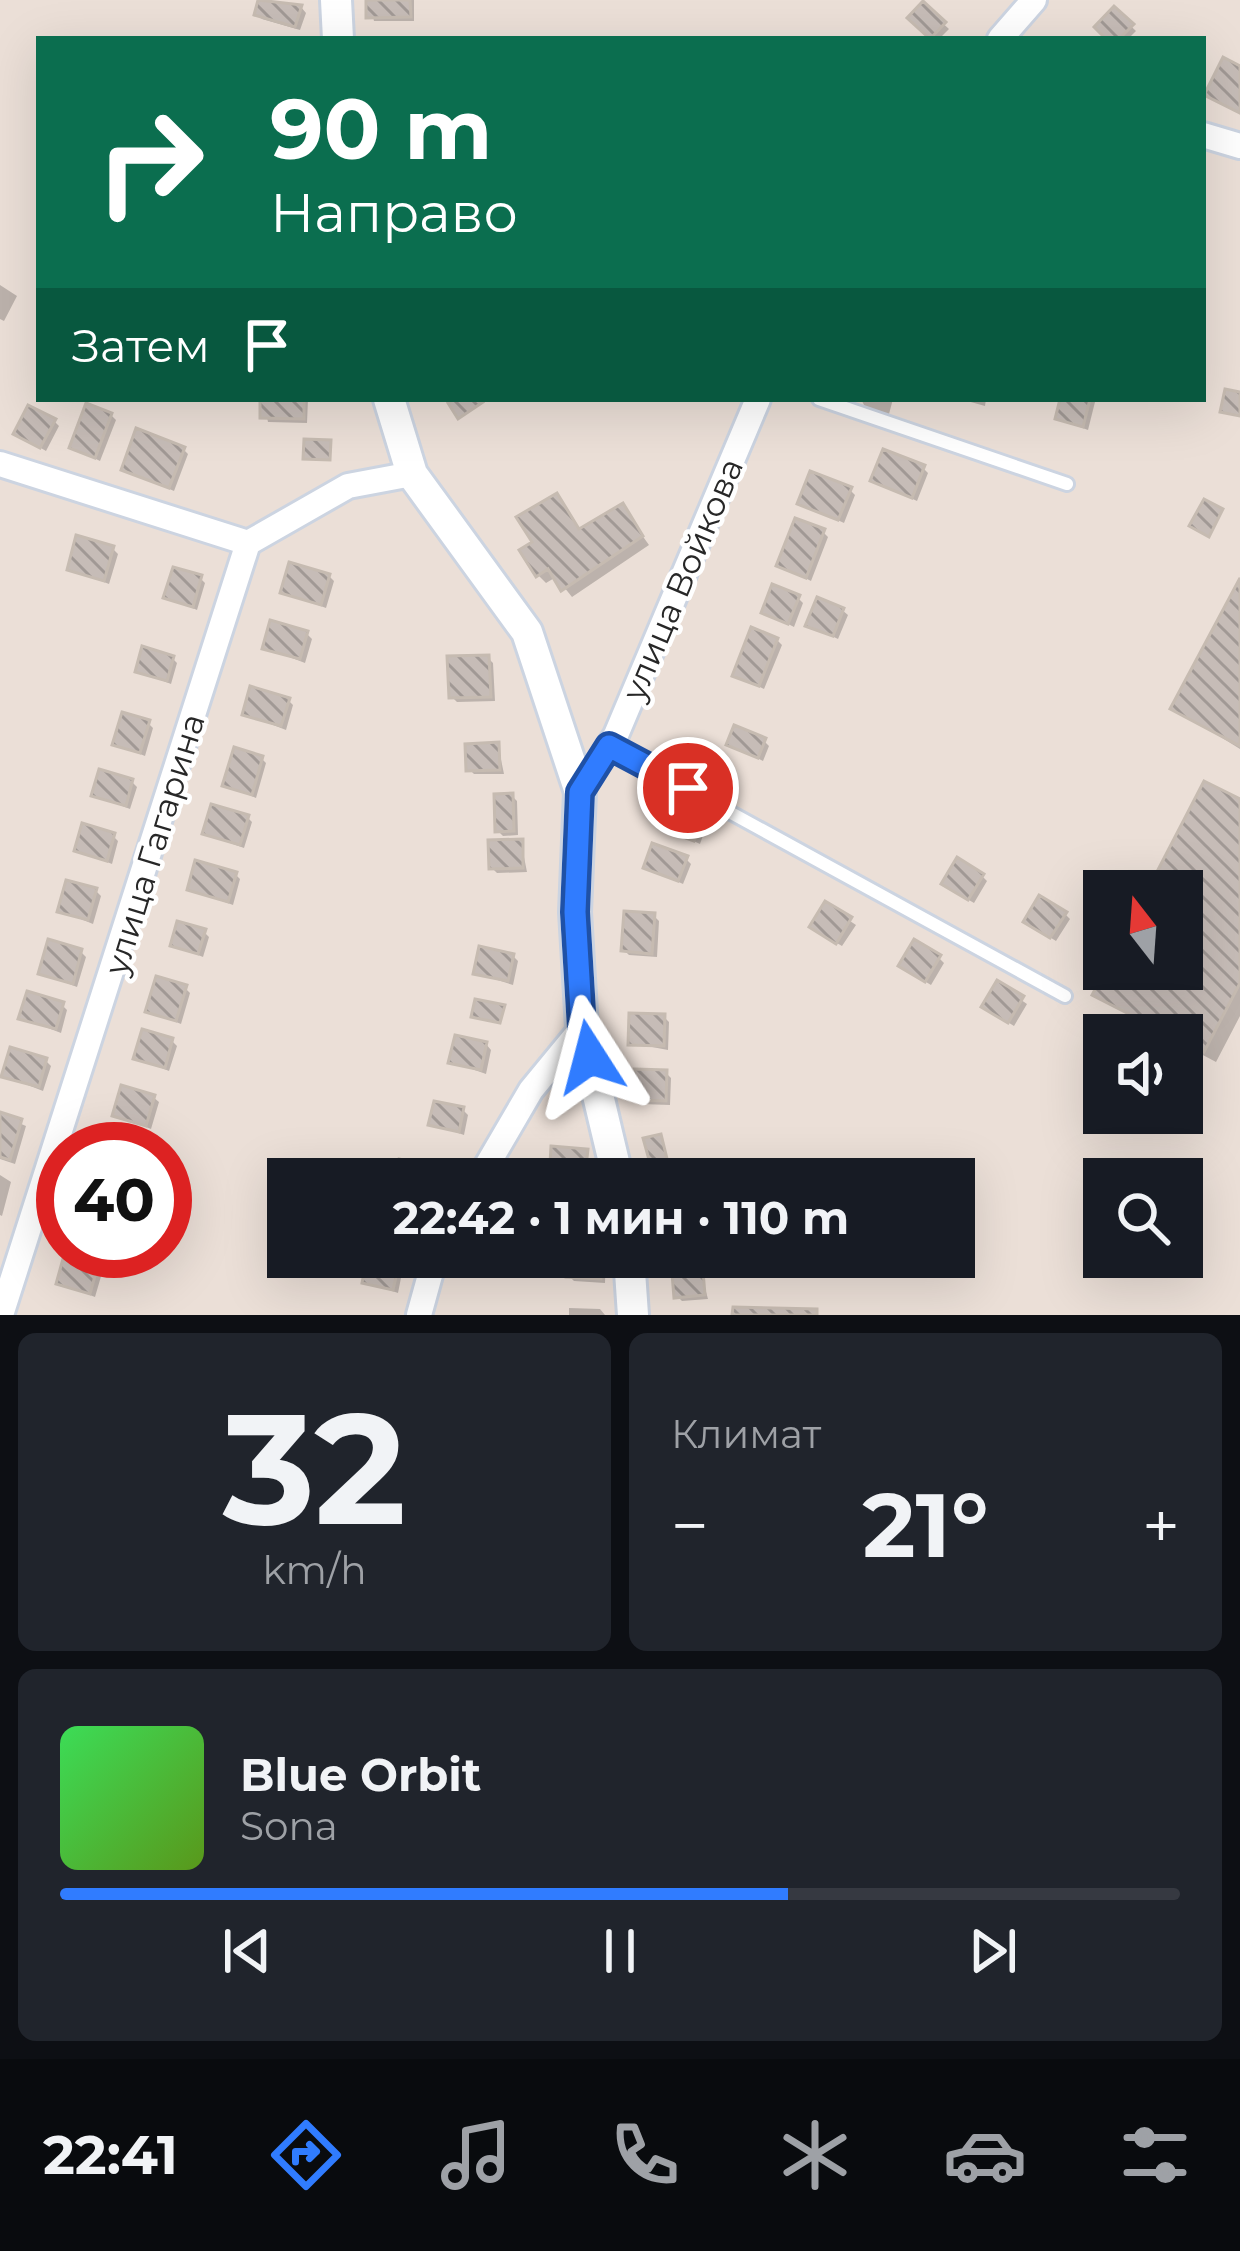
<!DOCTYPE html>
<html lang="ru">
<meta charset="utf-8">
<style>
body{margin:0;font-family:Montserrat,sans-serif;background:#20242c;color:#f1f3f6;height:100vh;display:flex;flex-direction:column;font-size:45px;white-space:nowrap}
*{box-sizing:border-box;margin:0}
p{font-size:39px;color:#9ea1a6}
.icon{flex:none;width:66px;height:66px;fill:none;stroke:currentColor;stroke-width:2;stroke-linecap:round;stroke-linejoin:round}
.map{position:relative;height:1315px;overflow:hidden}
.panel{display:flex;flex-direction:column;gap:18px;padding:18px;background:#0d0f14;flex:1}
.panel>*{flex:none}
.guide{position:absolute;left:36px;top:36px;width:1170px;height:366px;border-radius:0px;box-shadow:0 12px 48px #0002;background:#0b6e4f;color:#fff;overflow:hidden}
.needle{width:78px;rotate:343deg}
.buttons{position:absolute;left:1083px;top:870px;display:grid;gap:24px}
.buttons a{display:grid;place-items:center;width:120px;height:120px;border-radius:0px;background:#171b24;box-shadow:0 12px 48px #0002;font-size:60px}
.speed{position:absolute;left:36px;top:1122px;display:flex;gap:24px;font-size:60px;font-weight:700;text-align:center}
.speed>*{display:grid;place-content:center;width:156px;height:156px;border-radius:50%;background:#171b24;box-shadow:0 12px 48px #0002;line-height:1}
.speed .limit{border:18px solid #d22;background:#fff;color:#111}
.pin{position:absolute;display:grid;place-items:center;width:102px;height:102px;color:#fff;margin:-51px;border:6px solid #fff;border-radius:50%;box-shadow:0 3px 12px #0007}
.me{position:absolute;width:132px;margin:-66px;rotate:351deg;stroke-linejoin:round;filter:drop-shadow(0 0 9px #0008)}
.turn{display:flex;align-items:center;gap:42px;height:252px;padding:0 36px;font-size:54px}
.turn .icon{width:156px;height:156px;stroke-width:2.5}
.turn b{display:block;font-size:84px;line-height:102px}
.then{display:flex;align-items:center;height:114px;padding:0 36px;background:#0003;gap:24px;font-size:45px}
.big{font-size:90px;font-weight:700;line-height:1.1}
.panel .widget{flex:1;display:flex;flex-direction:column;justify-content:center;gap:18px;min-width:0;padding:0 42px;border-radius:18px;background:#20242c}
.panel .dial{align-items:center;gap:0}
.dial b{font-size:156px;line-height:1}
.song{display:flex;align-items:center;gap:36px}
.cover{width:144px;height:144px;border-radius:18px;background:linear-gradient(135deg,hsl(130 70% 55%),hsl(90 70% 35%))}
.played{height:12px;border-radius:6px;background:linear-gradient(90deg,#307cff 65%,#363941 65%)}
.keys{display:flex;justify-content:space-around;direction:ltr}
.heat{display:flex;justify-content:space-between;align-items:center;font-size:66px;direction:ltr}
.panel .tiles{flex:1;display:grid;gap:18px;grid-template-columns:1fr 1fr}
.widget:last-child{grid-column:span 2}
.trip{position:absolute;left:267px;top:1158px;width:708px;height:120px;border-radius:0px;background:#171b24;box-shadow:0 12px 48px #0002;font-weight:700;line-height:120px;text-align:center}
.tab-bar{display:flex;height:192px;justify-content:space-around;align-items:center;background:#090b0e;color:#9ea1a6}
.tab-bar .icon{width:84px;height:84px}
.tab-bar .selected{color:#307cff}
.tab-bar b{font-size:54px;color:#f1f3f6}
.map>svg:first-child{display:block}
.shadow{fill:#0003}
.building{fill:url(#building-back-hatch);stroke:#c6bbb1;stroke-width:3}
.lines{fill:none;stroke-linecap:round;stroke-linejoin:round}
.service-casing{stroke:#ccd4e1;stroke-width:18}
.minor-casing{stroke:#ccd4e1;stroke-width:30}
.tertiary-casing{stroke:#ccd4e1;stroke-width:36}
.service{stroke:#fff;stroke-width:12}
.minor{stroke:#fff;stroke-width:24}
.tertiary{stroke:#fff;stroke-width:30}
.route-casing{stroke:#1f51a6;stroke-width:30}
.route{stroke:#307cff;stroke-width:21}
.labels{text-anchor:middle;stroke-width:9;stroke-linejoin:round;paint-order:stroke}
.street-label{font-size:33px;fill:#272727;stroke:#fff}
</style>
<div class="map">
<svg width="1240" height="1315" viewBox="0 0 1240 1315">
<defs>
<pattern id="building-back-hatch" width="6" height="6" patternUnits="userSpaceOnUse" patternTransform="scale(3)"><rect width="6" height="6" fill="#c6bcb7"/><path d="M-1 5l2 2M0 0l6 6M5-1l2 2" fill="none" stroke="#a19995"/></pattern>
</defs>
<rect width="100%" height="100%" fill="#ebdfd7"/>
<path class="shadow" d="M261 0 301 7 306 13 300 30 262 19 257 14Z
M369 0H414V21H374Z
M923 5 949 29 939 39 911 18Z
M1114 10 1136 31 1128 39H1110Z
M0 285 17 296 4 321 0 319Z
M263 399H308L307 423 268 422Z
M861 399H893L889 414 865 407Z
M960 399H986L985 406Z
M1064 399 1095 402 1088 430 1058 419Z
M111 415 116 420 100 461 72 447Z
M54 421 59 426 46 451 17 434Z
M183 449 188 454 174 491 124 469Z
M923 468 928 473 917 501 873 480Z
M850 490 855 495 844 523 801 503Z
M557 496 581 531 622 507 649 545 572 597 556 577 546 583 538 575 536 543Z
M823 532 828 537 811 581 780 565Z
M113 549 118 554 109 584 70 569Z
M329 576 334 581 326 608 283 592Z
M200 578 205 583 197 610 167 597Z
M1240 585V749L1174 708Z
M798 598 803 603 794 627 765 612Z
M842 610 848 615 838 639 809 625Z
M307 634 312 639 305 663 266 648Z
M777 640 782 645 764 689 735 675Z
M172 658 177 663 171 684 138 671Z
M488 658 493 663 495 701 457 702 452 697Z
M288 700 293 705 286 730 245 714Z
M148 723 153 728 145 756 115 744Z
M764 741 769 746 763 761 730 744Z
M498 745 504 774H474L469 769Z
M261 758 266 763 256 798 226 785Z
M726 774 731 779 720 798 692 781Z
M132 782 137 787 130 809 94 795Z
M512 796 517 801 518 835 503 836 498 831Z
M1240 803V1016L1216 1062 1182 1044V1035H1164L1096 994 1109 969H1182V891H1150Z
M247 817 252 822 244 848 205 834Z
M702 819 707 824 700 844 663 827Z
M113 836 118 841 112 864 77 850Z
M521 842 527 872 497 873 492 868Z
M686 859 691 864 683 884 646 867Z
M235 874 240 879 233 905 190 889Z
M982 876 987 881 974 903 950 889Z
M96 891 101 896 93 924 61 911Z
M826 905 856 925 842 946 818 932Z
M1065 914 1070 919 1056 941 1032 926Z
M654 916 659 921 657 957 629 955 624 950Z
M204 932 209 937 203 957 173 945Z
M81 952 86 957 77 987 41 973Z
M513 956 518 961 513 985 476 973Z
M939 958 944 963 931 985 906 970Z
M998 984 1027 1004 1014 1026 990 1011Z
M185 988 190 993 181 1024 149 1011Z
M62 1005 67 1010 61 1033 22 1018Z
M664 1017 669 1022 668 1050 631 1043Z
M172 1041 177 1046 169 1071 137 1058Z
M486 1044 491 1050 486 1074 452 1062Z
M46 1061 51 1066 43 1091 5 1076Z
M666 1073 671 1078 670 1105 641 1104 636 1099Z
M153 1097 159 1102 151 1129 115 1115Z
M463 1110 468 1115 464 1135 432 1124Z
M0 1115 26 1126 15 1164 0 1159Z
M109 1140 137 1148 138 1149H107Z
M0 1175 11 1182 2 1216 0 1215Z
M370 1257 403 1268 398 1293 365 1282Z
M570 1257H606L605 1283 574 1281 569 1276Z
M97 1268 102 1273 95 1297 59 1283Z
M701 1274 708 1299 682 1301 677 1296Z
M569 1308 600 1309 605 1315H569Z"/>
<path class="building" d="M258 0 302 5 295 27 254 15Z
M366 0H410L411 17 366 18Z
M923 1 946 22 930 39 907 18Z
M1114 6 1134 24 1119 39H1106L1094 27Z
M1223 57 1240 66V113L1204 95Z
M1225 389 1240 392V416L1220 412Z
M260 399H304V419L260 418Z
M455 399H481L483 402 458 419 448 403Z
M1060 399H1090L1083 427 1055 419Z
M86 403 112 413 95 458 69 448Z
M28 405 56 419 40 448 13 434Z
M136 428 185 447 169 488 121 470Z
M304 439 331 440 330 460 303 459Z
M883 449 925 465 912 498 870 481Z
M810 471 852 487 838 520 797 504Z
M557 493 579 529 623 503 643 536 561 591 548 569 536 577 519 550 532 542 516 517Z
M1204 499 1223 509 1209 537 1189 526Z
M795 518 825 529 806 578 776 566Z
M76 535 114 546 104 581 67 570Z
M289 562 330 574 321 605 280 593Z
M173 567 202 575 193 607 163 598Z
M1240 578V746L1170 709Z
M772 584 800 595 788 624 761 613Z
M817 597 844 608 833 636 805 626Z
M270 620 308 631 300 659 262 649Z
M751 627 778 638 759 686 732 676Z
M142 646 174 656 167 681 135 672Z
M489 655 491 697 449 698 447 656Z
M250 686 290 698 281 726 242 715Z
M122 712 150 720 140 753 112 745Z
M734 725 766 738 758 758 726 745Z
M499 742 500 770 466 771 465 744Z
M234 747 263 756 252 795 222 786Z
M698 753 728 772 714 795 684 776Z
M99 769 133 779 126 806 91 796Z
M1204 781 1240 799V983L1204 1052 1182 1041V1035H1170L1092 995 1106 969H1182V891H1147Z
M513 793 514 831 495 832 494 794Z
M669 803 704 817 694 841 659 828Z
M211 804 249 815 240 845 202 834Z
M82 823 115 833 107 861 74 851Z
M523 839V868L489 869 488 840Z
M652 843 688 856 678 881 643 868Z
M957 857 984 874 968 900 941 884Z
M195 860 237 872 228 902 187 890Z
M66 880 97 888 88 920 57 912Z
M1039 895 1067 912 1050 938 1023 922Z
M825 901 852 917 836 944 809 927Z
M624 911 655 913 652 954 621 951Z
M177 921 206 929 198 954 170 946Z
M48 939 82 949 73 984 38 974Z
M914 939 941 955 925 982 898 966Z
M479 946 514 954 508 981 473 974Z
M156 976 187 985 176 1021 145 1012Z
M997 980 1024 996 1008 1023 981 1007Z
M27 991 64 1002 56 1029 18 1019Z
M475 999 505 1005 500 1023 471 1017Z
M629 1013 665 1014 664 1046 628 1045Z
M142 1029 173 1038 165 1068 133 1059Z
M455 1035 487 1042 481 1070 448 1063Z
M10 1047 47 1058 39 1087 1 1077Z
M634 1069 667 1070 666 1101 633 1100Z
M121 1085 155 1095 146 1126 112 1116Z
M434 1101 464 1107 459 1132 428 1125Z
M0 1112 22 1119 10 1160 0 1157Z
M661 1134 668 1163 651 1167 643 1138Z
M551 1146 588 1149 586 1167 550 1164Z
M399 1159 430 1166 427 1179H395Z
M64 1255 98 1265 90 1294 56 1284Z
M367 1257 400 1260 393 1290 362 1283Z
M567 1257H602L601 1279 566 1277Z
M703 1271 705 1295 674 1298 672 1273Z
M733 1307 817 1309V1315H732Z"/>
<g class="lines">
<defs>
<path id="service" d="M819 399 1067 484
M609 746 1065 996"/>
<path id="minor" d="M1000 39 1034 0
M1203 135 1240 146
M0 464 248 543
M580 792 616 735 758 399
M479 1179 531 1090 582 1028
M1 1315 248 543 348 486 412 474
M419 1315 435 1257"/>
<path id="tertiary" d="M336 0 338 39
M389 399 412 474 527 632 580 792 575 912 582 1028 618 1179
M629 1257 633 1315"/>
</defs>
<use href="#service" class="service-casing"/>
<use href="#minor" class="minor-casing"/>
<use href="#tertiary" class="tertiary-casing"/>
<use href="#service" class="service"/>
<use href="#minor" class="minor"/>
<use href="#tertiary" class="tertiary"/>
</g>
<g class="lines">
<defs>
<path id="route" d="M590 1057 582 1028 575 912 580 792 609 746 688 788"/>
</defs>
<use href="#route" class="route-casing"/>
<use href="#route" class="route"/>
</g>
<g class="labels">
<g class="street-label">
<text transform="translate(682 579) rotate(-67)" y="12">улица Войкова</text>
<text transform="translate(154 844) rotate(-73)" y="12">улица Гагарина</text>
</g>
</g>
</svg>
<div class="buttons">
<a><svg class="needle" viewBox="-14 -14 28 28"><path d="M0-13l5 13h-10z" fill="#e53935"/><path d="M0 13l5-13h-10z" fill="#9ea1a6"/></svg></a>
<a><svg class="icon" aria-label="sound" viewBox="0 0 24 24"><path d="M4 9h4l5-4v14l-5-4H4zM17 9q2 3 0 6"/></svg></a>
<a><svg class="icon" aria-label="search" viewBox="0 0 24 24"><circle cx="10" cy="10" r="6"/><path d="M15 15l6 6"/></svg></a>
</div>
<div class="speed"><div class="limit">40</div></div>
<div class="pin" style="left:688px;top:788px;background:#d93025"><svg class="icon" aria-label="arrive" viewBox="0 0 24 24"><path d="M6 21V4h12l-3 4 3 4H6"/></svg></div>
<svg class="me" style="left:590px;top:1057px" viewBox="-20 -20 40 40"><path d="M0-17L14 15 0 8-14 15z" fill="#307cff" stroke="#fff" stroke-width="4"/></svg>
<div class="trip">22:42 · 1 мин · 110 m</div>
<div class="guide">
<div class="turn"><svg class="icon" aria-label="right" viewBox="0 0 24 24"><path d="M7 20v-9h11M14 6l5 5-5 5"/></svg><div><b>90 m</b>Направо</div></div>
<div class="then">Затем<svg class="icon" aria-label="arrive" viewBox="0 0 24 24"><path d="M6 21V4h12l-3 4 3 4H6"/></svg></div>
</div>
</div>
<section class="panel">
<div class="tiles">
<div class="widget dial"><b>32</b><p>km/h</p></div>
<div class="widget"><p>Климат</p>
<div class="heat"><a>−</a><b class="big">21°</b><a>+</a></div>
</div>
<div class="widget">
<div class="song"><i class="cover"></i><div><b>Blue Orbit</b><p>Sona</p></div></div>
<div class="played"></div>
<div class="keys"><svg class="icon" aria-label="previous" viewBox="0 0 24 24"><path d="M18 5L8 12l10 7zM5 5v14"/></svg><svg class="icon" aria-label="pause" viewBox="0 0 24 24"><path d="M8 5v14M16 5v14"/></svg><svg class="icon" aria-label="next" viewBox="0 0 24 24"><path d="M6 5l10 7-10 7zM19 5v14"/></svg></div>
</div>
</div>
</section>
<nav class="tab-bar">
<b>22:41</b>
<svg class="icon selected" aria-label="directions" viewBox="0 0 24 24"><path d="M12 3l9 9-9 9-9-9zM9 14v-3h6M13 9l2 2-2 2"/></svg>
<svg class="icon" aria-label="music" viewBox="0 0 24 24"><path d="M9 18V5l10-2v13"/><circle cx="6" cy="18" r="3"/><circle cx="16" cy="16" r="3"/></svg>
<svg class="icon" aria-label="phone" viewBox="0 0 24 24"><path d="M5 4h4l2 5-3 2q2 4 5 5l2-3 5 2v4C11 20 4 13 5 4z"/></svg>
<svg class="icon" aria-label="climate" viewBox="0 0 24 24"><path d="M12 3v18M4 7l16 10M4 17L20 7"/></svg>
<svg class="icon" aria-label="car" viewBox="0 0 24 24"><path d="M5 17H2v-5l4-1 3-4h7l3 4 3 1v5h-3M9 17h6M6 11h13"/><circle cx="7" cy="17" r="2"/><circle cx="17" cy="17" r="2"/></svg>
<svg class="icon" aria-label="filters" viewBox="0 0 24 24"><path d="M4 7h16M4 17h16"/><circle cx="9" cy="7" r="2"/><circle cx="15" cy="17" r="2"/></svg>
</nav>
